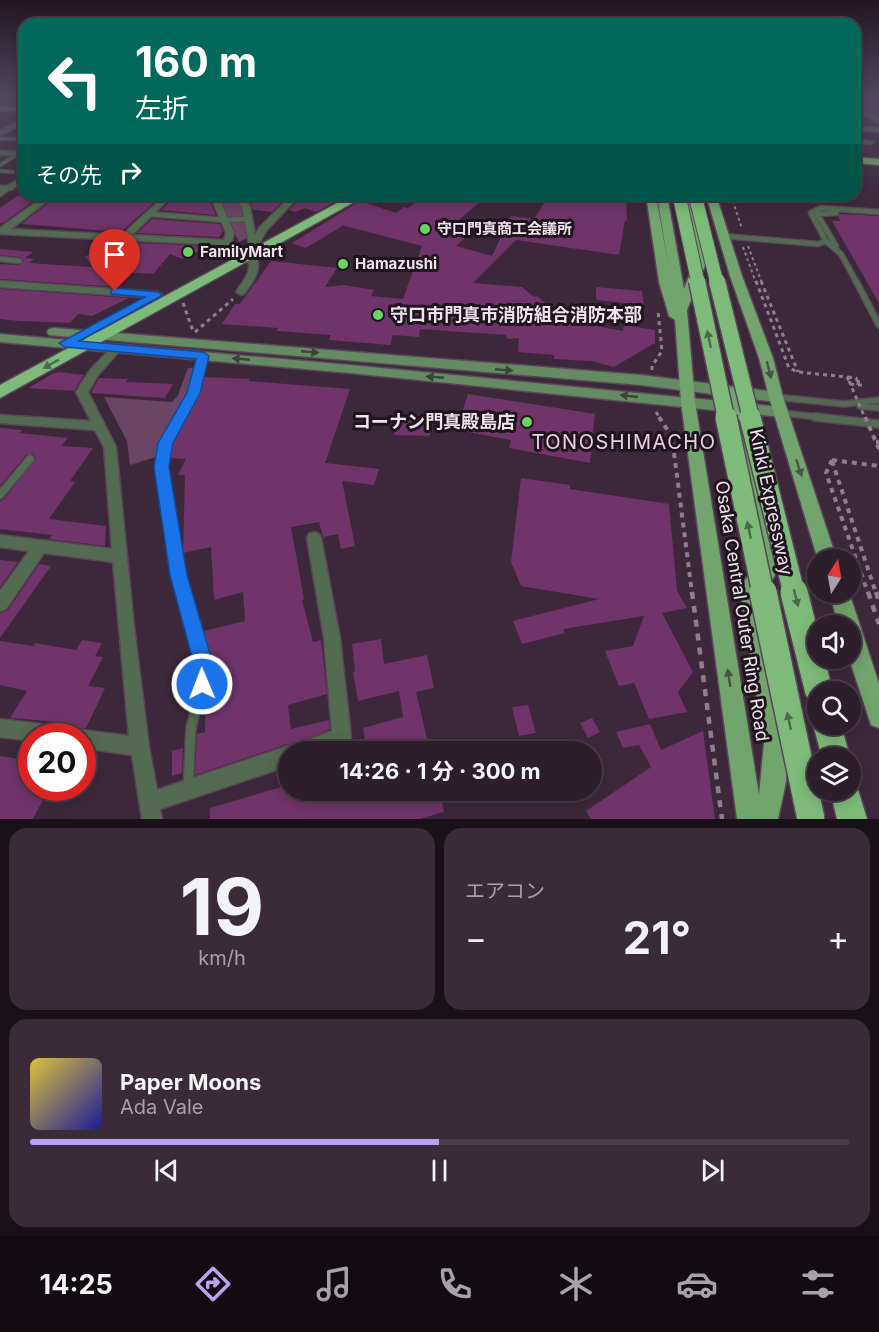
<!DOCTYPE html>
<html lang="ja">
<meta charset="utf-8">
<style>
body{margin:0;font-family:Inter,"Noto Sans JP",sans-serif;background:#392b38;color:#f1f3f6;height:100vh;display:flex;flex-direction:column;font-size:22px;white-space:nowrap}
*{box-sizing:border-box;margin:0}
p{font-size:20px;color:#a7a2a9}
.icon{flex:none;width:33px;height:33px;fill:none;stroke:currentColor;stroke-width:2;stroke-linecap:round;stroke-linejoin:round}
.map{position:relative;height:819px;overflow:hidden}
.drawer{display:flex;flex-direction:column;gap:9px;padding:9px;background:#191018;flex:1}
.drawer>*{flex:none}
.guide{position:absolute;left:18px;top:18px;width:843px;height:183px;border-radius:18px;box-shadow:0 3px 15px #0003,0 0 0 2px #483c48;background:#00695c;color:#fff;overflow:hidden}
.needle{width:39px;rotate:11deg}
.tools{position:absolute;left:807px;top:549px;display:grid;gap:12px}
.tools a{display:grid;place-items:center;width:54px;height:54px;border-radius:50%;background:#2d1e2c;box-shadow:0 3px 15px #0003,0 0 0 2px #483c48;font-size:30px}
.speed{position:absolute;left:18px;top:723px;display:flex;gap:12px;font-size:30px;font-weight:700;text-align:center}
.speed>*{display:grid;place-content:center;width:78px;height:78px;border-radius:50%;background:#2d1e2c;box-shadow:0 3px 15px #0003,0 0 0 2px #483c48;line-height:1}
.speed .limit{border:9px solid #d22;background:#fff;color:#111}
.pin{position:absolute;display:grid;place-items:center;width:51px;height:51px;color:#fff;margin:-62px -26px;border-radius:50% 50% 50% 0;rotate:-45deg;box-shadow:0 0 6px #0007}
.pin .icon{rotate:45deg}
.me{position:absolute;width:66px;margin:-33px;rotate:359deg;stroke-linejoin:round;filter:drop-shadow(0 0 4px #0008)}
.turn{display:flex;align-items:center;gap:21px;height:126px;padding:0 18px;font-size:27px}
.turn .icon{width:78px;height:78px;stroke-width:2.5}
.turn b{display:block;font-size:42px;line-height:51px}
.then{display:flex;align-items:center;height:57px;padding:0 18px;background:#0003;gap:12px;font-size:22px}
.big{font-size:45px;font-weight:700;line-height:1.1}
.drawer .card{flex:1;display:flex;flex-direction:column;justify-content:center;gap:9px;min-width:0;padding:0 21px;border-radius:18px;background:#392b38}
.drawer .dial{align-items:center;gap:0}
.dial b{font-size:78px;line-height:1}
.song{display:flex;align-items:center;gap:18px}
.cover{width:72px;height:72px;border-radius:9px;background:linear-gradient(135deg,hsl(50 70% 55%),hsl(240 70% 35%))}
.played{height:6px;border-radius:3px;background:linear-gradient(90deg,#bca0f2 50%,#483c48 50%)}
.keys{display:flex;justify-content:space-around;direction:ltr}
.heat{display:flex;justify-content:space-between;align-items:center;font-size:33px;direction:ltr}
.drawer .tiles{flex:1;display:grid;gap:9px;grid-template-columns:1fr 1fr}
.card:last-child{grid-column:span 2}
.trip{position:absolute;left:278px;top:741px;width:324px;height:60px;border-radius:30px;background:#2d1e2c;box-shadow:0 3px 15px #0003,0 0 0 2px #483c48;font-weight:700;line-height:60px;text-align:center}
.menu{display:flex;height:96px;justify-content:space-around;align-items:center;background:#120c12;color:#a7a2a9}
.menu .icon{width:42px;height:42px}
.menu .active{color:#bca0f2}
.menu b{font-size:27px;color:#f1f3f6}
.map>svg:first-child{display:block}
.green{fill:#6b4566}
.building{fill:#70346a}
.lines{fill:none;stroke-linecap:round;stroke-linejoin:round}
.lane-far4-casing{stroke:#594657;stroke-width:4.5}
.lane-far3-casing{stroke:#594657;stroke-width:7}
.lane-far2-casing{stroke:#594657;stroke-width:8}
.lane-far1-casing{stroke:#594657;stroke-width:10}
.lane-casing{stroke:#594657;stroke-width:12}
.street-casing{stroke:#594657;stroke-width:3}
.secondary-casing{stroke:#594657;stroke-width:3}
.primary-casing{stroke:#594657;stroke-width:3}
.highway-casing{stroke:#594657;stroke-width:3}
.path-far3{stroke:#8f7e8d;stroke-width:2;stroke-dasharray:3 3;stroke-linecap:butt}
.path-far2{stroke:#8f7e8d;stroke-width:3;stroke-dasharray:4 4;stroke-linecap:butt}
.path-far1{stroke:#8f7e8d;stroke-width:4;stroke-dasharray:5 5;stroke-linecap:butt}
.path{stroke:#8f7e8d;stroke-width:4.5;stroke-dasharray:7 7;stroke-linecap:butt}
.lane-far4{stroke:#536b51;stroke-width:3}
.lane-far3{stroke:#536b51;stroke-width:4.5}
.lane-far2{stroke:#536b51;stroke-width:5}
.lane-far1{stroke:#536b51;stroke-width:7}
.lane{stroke:#536b51;stroke-width:9}
.street{fill:#536b51;fill-rule:evenodd}
.secondary{fill:#658b62;fill-rule:evenodd}
.primary{fill:#72a46e;fill-rule:evenodd}
.highway{fill:#7ebb7a;fill-rule:evenodd}
.highway-bridge-far3-casing{stroke:#594657;stroke-width:15;stroke-linecap:butt}
.highway-bridge-far2-casing{stroke:#594657;stroke-width:19;stroke-linecap:butt}
.highway-bridge-far1-casing{stroke:#594657;stroke-width:24;stroke-linecap:butt}
.highway-bridge-casing{stroke:#594657;stroke-width:30;stroke-linecap:butt}
.path-bridge-far1{stroke:#8f7e8d;stroke-width:3;stroke-dasharray:4 4;stroke-linecap:butt}
.path-bridge{stroke:#8f7e8d;stroke-width:4;stroke-dasharray:5 5;stroke-linecap:butt}
.highway-bridge-far3{stroke:#7ebb7a;stroke-width:13}
.highway-bridge-far2{stroke:#7ebb7a;stroke-width:16}
.highway-bridge-far1{stroke:#7ebb7a;stroke-width:21}
.highway-bridge{stroke:#7ebb7a;stroke-width:27}
.oneway{fill:#4e684c}
.oneway2{fill:#3a4439}
.oneway3{fill:#445541}
.route{fill:#1a73e8;stroke:#114b97;stroke-width:1.5}
.poi-dot{fill:#69d464;stroke:#1e151d;stroke-width:2}
.labels{text-anchor:middle;stroke-width:6;stroke-linejoin:round;paint-order:stroke}
.far-poi-label{font-size:15px;font-weight:bold;fill:#efe2ed;stroke:#1e151d;text-anchor:start}
.poi-label{font-size:18px;font-weight:bold;fill:#efe2ed;stroke:#1e151d;text-anchor:start}
.street-label{font-size:18px;fill:#efe2ed;stroke:#1e151d}
.neighbourhood-label{font-size:20px;letter-spacing:1.5px;fill:#e9cfe5;stroke:#1e151d}
</style>
<div class="map">
<svg width="879" height="819" viewBox="0 0 879 819">
<rect width="100%" height="100%" fill="#3c283a"/>
<path class="green" d="M232 195 243 207 247 238 239 242 217 198Z
M188 368H196L190 393 163 441 159 456 130 465 127 441 104 397 172 402 178 395Z"/>
<path class="building" d="M855 97H879V115L855 102Z
M136 195 157 200 121 232 21 224 55 198 116 202 119 200 136 201Z
M258 195H288V196L272 212 253 210 251 204Z
M312 195H340L345 196 316 212 305 208 296 212 289 210 299 200Z
M425 195H488L459 220 478 225 456 246 492 256 511 216 534 219 549 195H626L627 221 625 220 619 255 516 240 473 283 522 287 534 297 537 296 566 320 623 331 624 325 655 330V343L614 367 591 361 554 359V355L518 352 519 338 508 339 506 335 420 329 419 337 393 335 390 345 329 340 331 335 277 331 278 328 222 324 235 304H240L271 261 337 268 325 287 344 285 374 290 371 296 403 299 422 246 341 225 342 226 306 248 292 243 360 201 396 213 404 207 408 208Z
M17 196 39 197 3 223H0V208Z
M171 200 210 202 216 215 161 210Z
M840 214 879 216V303L832 221H841L838 217Z
M152 219 220 224 223 232 219 237 137 233Z
M131 243 208 246 182 259 170 254 153 274 111 271 121 287 0 279V264L19 265 23 261 20 257 0 255V249L33 252 25 258 34 259 29 263 92 267 85 256Z
M596 287 642 291 644 305 596 300Z
M0 289 129 298 92 316 78 314 70 323 20 321 0 319Z
M59 372 84 375 74 391 28 388 52 374Z
M205 377 250 379 249 381 350 389 325 463 379 469 374 485 342 481 355 546 341 549 338 534 323 537 319 522 291 527 304 599 302 600 313 642 321 640 327 694 288 705 291 729 329 720 330 729 292 746 287 744 195 775 197 734 205 732V708L222 703 218 671 212 673 204 631 245 621 243 592 214 600 211 547 183 553 185 475H178L186 459 169 458 170 450Z
M99 378 128 379 126 382 173 384 165 398 91 393Z
M468 394 595 414 590 463 509 448 511 440 456 430Z
M396 419H431L430 436 394 435Z
M0 428 22 430 19 433 68 438 61 446 93 448 70 481 75 482 49 519 106 526 105 546 49 539 52 535 0 529V501L4 499 36 459 33 454 26 455 0 486Z
M521 478 570 485V489L669 504 677 591 687 608 662 613 693 672 678 692 687 712 649 719 634 683 619 686 605 651 633 646 644 616 563 629 565 633 522 644 513 621 599 599 521 586 511 562Z
M0 560 18 562 0 587Z
M39 564 51 566 0 638V613L8 610Z
M381 639 384 664 427 655 434 688 416 692 430 752H367L363 728 403 717 399 691 358 701 353 672 355 671 352 644Z
M82 640 102 643 95 656 103 657 88 686 105 688 86 728 74 730 72 727 59 724 60 722 10 718 27 691 0 685V641L33 646 35 643 76 650Z
M528 705 536 733 519 736 512 707Z
M592 718 600 732 588 738 580 723Z
M650 724 661 750 703 731 715 819H591L586 811 651 767 639 745 623 748 616 732Z
M183 748 182 773 172 776V751Z
M0 756 32 761V788H49L33 819H0Z
M285 786V790H439L444 812 420 819H210V808Z"/>
<g class="lines">
<defs>
<path id="lane-far4" d="M0 139H24
M0 165 18 154
M0 171 13 172"/>
<path id="lane-far3" d="M0 188H8L0 194
M244 205 254 195
M836 213 817 214 836 246
M149 214 226 220 248 219
M724 236 818 244 826 241
M0 259 19 261
M857 283 841 254 826 241 811 213 821 208 879 212"/>
<path id="lane-far2" d="M856 281 879 325
M776 397 844 404 879 400
M860 406 879 408
M781 413 829 418
M179 418 194 393 203 356"/>
<path id="lane-far1" d="M180 417C175 426 167 436 165 446 157 477 173 561 183 593
M815 417 879 424
M0 495 30 459"/>
<path id="lane" d="M182 592 194 623 202 657V684L191 728 188 787"/>
<path id="street" d="M855 104 879 118V123L855 109Z
M24 118V123L0 136V131Z
M855 126 879 128V132L855 130Z
M855 139 874 142 871 144 855 143Z
M0 151 24 152V156L0 155Z
M24 176V181L11 190 4 188Z
M46 195H55L11 229 122 235 162 198 147 197 143 195H238L250 206 255 235 259 228 292 195H300L266 231 259 244 253 247 249 244 242 207 233 198 220 200 234 233 232 242 243 251 239 254 225 245 0 234V228ZM170 198 212 200 226 233 224 240 132 235Z
M249 252C268 262 253 282 244 294L241 295 236 292C244 280 255 268 245 255Z
M0 281 158 292 163 295 158 298 0 287Z
M116 346 121 349 98 375 88 392 116 447 134 627 149 747 157 790 288 746 293 749 294 745 332 731 324 638 307 538 309 534 314 532 319 534 321 538 340 638 351 737 349 744 328 752H288V766L160 809 162 819H142L132 755 82 748V736H74L75 732 82 730 129 736 113 562 44 553 6 609 0 611V591L29 551 0 547V535L112 549 104 447 95 430 0 423V415L91 421 76 392 90 370 112 347Z
M0 719 64 727 71 729 73 736H32V741L0 737Z"/>
<path id="secondary" d="M0 106 24 108V112L0 110Z
M54 328 641 375 776 392 783 397 776 402 641 385 49 335 47 332 49 329Z
M0 334 350 365 781 407 789 412 781 417 350 373 0 342Z"/>
<path id="primary" d="M646 195H656L668 264 657 195H667L684 289 694 263 682 195H692L706 263 687 310 695 402 759 795 764 743 740 590 745 580 762 563 727 392 729 389 734 387 741 392 780 563 774 577 760 591 788 743 786 782 778 819H737L681 402 675 320 669 316 659 282Z
M706 195H716L742 276 773 358 783 397 837 560H818L769 397 759 358 730 276Z
M829 592H849L879 684V728L871 725 849 658 850 626H839Z"/>
<path id="highway" d="M855 157 879 159V165L855 163Z
M352 195H367L0 398V385Z
M818 714V724H841L850 758H822L813 724Z
M850 777 855 780 867 819H837L830 790H850Z"/>
</defs>
<use href="#lane-far4" class="lane-far4-casing"/>
<use href="#lane-far3" class="lane-far3-casing"/>
<use href="#lane-far2" class="lane-far2-casing"/>
<use href="#lane-far1" class="lane-far1-casing"/>
<use href="#lane" class="lane-casing"/>
<use href="#street" class="street-casing"/>
<use href="#secondary" class="secondary-casing"/>
<use href="#primary" class="primary-casing"/>
<use href="#highway" class="highway-casing"/>
<path class="path-far3" d="M731 195 742 229
M748 246 762 283
M743 247 756 283"/>
<path class="path-far2" d="M756 281 789 368 798 372 847 377 849 381
M761 281 798 372
M183 303 193 331
M195 332 233 299
M652 370V366L662 351 658 311
M848 377 856 378 859 385H862
M850 384 858 385V383
M656 412 660 418"/>
<path class="path-far1" d="M659 417 672 437 692 593
M876 442H879
M832 460 826 473 868 593
M832 460 879 466
M832 461 876 593"/>
<path class="path" d="M692 592 722 819
M868 592 879 624
M876 592 879 601"/>
<use href="#lane-far4" class="lane-far4"/>
<use href="#lane-far3" class="lane-far3"/>
<use href="#lane-far2" class="lane-far2"/>
<use href="#lane-far1" class="lane-far1"/>
<use href="#lane" class="lane"/>
<use href="#street" class="street"/>
<use href="#secondary" class="secondary"/>
<use href="#primary" class="primary"/>
<use href="#highway" class="highway"/>
<defs>
<path id="highway-bridge-far3" d="M679 195 698 283
M695 195 717 283"/>
<path id="highway-bridge-far2" d="M697 281 726 418
M717 281 751 418"/>
<path id="highway-bridge-far1" d="M726 417 763 593
M750 417 794 593"/>
<path id="highway-bridge" d="M763 592 811 819
M794 592 819 692"/>
</defs>
<use href="#highway-bridge-far3" class="highway-bridge-far3-casing"/>
<use href="#highway-bridge-far2" class="highway-bridge-far2-casing"/>
<use href="#highway-bridge-far1" class="highway-bridge-far1-casing"/>
<use href="#highway-bridge" class="highway-bridge-casing"/>
<path class="path-bridge-far1" d="M849 381 865 418
M857 382H860"/>
<path class="path-bridge" d="M865 417 879 449"/>
<use href="#highway-bridge-far3" class="highway-bridge-far3"/>
<use href="#highway-bridge-far2" class="highway-bridge-far2"/>
<use href="#highway-bridge-far1" class="highway-bridge-far1"/>
<use href="#highway-bridge" class="highway-bridge"/>
</g>
<defs><path id="oneway-solid" d="M-6-.8H1V-3.2L6.5 0L1 3.2V.8H-6Z" transform="scale(1.5)"/></defs>
<g class="oneway">
<use href="#oneway-solid" transform="translate(709 339) rotate(-102)"/>
<use href="#oneway-solid" transform="translate(51 364) rotate(151)"/>
<use href="#oneway-solid" transform="translate(749 530) rotate(-102)"/>
<use href="#oneway-solid" transform="translate(796 598) rotate(76)"/>
<use href="#oneway-solid" transform="translate(789 721) rotate(-102)"/>
</g>
<g class="oneway2">
<use href="#oneway-solid" transform="translate(310 352) rotate(5)"/>
<use href="#oneway-solid" transform="translate(241 359) rotate(-175)"/>
<use href="#oneway-solid" transform="translate(504 370) rotate(5)"/>
<use href="#oneway-solid" transform="translate(435 377) rotate(-175)"/>
<use href="#oneway-solid" transform="translate(629 396) rotate(-174)"/>
</g>
<g class="oneway3">
<use href="#oneway-solid" transform="translate(769 370) rotate(76)"/>
<use href="#oneway-solid" transform="translate(799 468) rotate(72)"/>
<use href="#oneway-solid" transform="translate(729 678) rotate(-99)"/>
</g>
<linearGradient id="sky" x2="0" y2="1"><stop stop-color="#211620"/><stop offset="0.46" stop-color="#504860"/><stop offset="1" stop-color="#504860" stop-opacity="0"/></linearGradient>
<rect width="879" height="211" fill="url(#sky)"/>
<path class="route" d="M115 288 158 292 163 295 79 341 203 352 209 356 200 393 173 443 169 467 187 575 211 657 212 684 209 691 202 694 195 691 192 684V657L170 575 154 467 158 443 187 393 196 359 65 347 59 343 145 297 111 294V289Z"/>
<g class="poi-dot">
<circle cx="425" cy="229" r="6"/>
<circle cx="188" cy="252" r="6"/>
<circle cx="343" cy="264" r="6"/>
<circle cx="378" cy="315" r="6"/>
<circle cx="527" cy="422" r="6"/>
</g>
<g class="labels">
<g class="far-poi-label">
<text x="437" y="234">守口門真商工会議所</text>
<text x="200" y="257">FamilyMart</text>
<text x="355" y="269">Hamazushi</text>
</g>
<g class="poi-label">
<text x="390" y="321">守口市門真市消防組合消防本部</text>
<text x="515" y="428" text-anchor="end">コーナン門真殿島店</text>
</g>
<g class="street-label">
<text transform="translate(771 502) rotate(78)" y="6">Kinki Expressway</text>
<text transform="translate(742 611) rotate(81)" y="6">Osaka Central Outer Ring Road</text>
</g>
<g class="neighbourhood-label">
<text x="624" y="449">TONOSHIMACHO</text>
</g>
</g>
</svg>
<div class="tools">
<a><svg class="needle" viewBox="-14 -14 28 28"><path d="M0-13l5 13h-10z" fill="#e53935"/><path d="M0 13l5-13h-10z" fill="#a7a2a9"/></svg></a>
<a><svg class="icon" aria-label="sound" viewBox="0 0 24 24"><path d="M4 9h4l5-4v14l-5-4H4zM17 9q2 3 0 6"/></svg></a>
<a><svg class="icon" aria-label="search" viewBox="0 0 24 24"><circle cx="10" cy="10" r="6"/><path d="M15 15l6 6"/></svg></a>
<a><svg class="icon" aria-label="layers" viewBox="0 0 24 24"><path d="M12 4l9 5-9 5-9-5zM3 14l9 5 9-5"/></svg></a>
</div>
<div class="speed"><div class="limit">20</div></div>
<div class="pin" style="left:115px;top:291px;background:#d93025"><svg class="icon" aria-label="arrive" viewBox="0 0 24 24"><path d="M6 21V4h12l-3 4 3 4H6"/></svg></div>
<svg class="me" style="left:202px;top:684px" viewBox="-20 -20 40 40"><circle r="17" fill="#1a73e8" stroke="#fff" stroke-width="3"/><path d="M0-11L8 9 0 5-8 9z" fill="#fff"/></svg>
<div class="trip">14:26 · 1 分 · 300 m</div>
<div class="guide">
<div class="turn"><svg class="icon" aria-label="left" viewBox="0 0 24 24"><path d="M17 20v-9H6M10 6l-5 5 5 5"/></svg><div><b>160 m</b>左折</div></div>
<div class="then">その先<svg class="icon" aria-label="right" viewBox="0 0 24 24"><path d="M7 20v-9h11M14 6l5 5-5 5"/></svg></div>
</div>
</div>
<section class="drawer">
<div class="tiles">
<div class="card dial"><b>19</b><p>km/h</p></div>
<div class="card"><p>エアコン</p>
<div class="heat"><a>−</a><b class="big">21°</b><a>+</a></div>
</div>
<div class="card">
<div class="song"><i class="cover"></i><div><b>Paper Moons</b><p>Ada Vale</p></div></div>
<div class="played"></div>
<div class="keys"><svg class="icon" aria-label="previous" viewBox="0 0 24 24"><path d="M18 5L8 12l10 7zM5 5v14"/></svg><svg class="icon" aria-label="pause" viewBox="0 0 24 24"><path d="M8 5v14M16 5v14"/></svg><svg class="icon" aria-label="next" viewBox="0 0 24 24"><path d="M6 5l10 7-10 7zM19 5v14"/></svg></div>
</div>
</div>
</section>
<nav class="menu">
<b>14:25</b>
<svg class="icon active" aria-label="directions" viewBox="0 0 24 24"><path d="M12 3l9 9-9 9-9-9zM9 14v-3h6M13 9l2 2-2 2"/></svg>
<svg class="icon" aria-label="music" viewBox="0 0 24 24"><path d="M9 18V5l10-2v13"/><circle cx="6" cy="18" r="3"/><circle cx="16" cy="16" r="3"/></svg>
<svg class="icon" aria-label="phone" viewBox="0 0 24 24"><path d="M5 4h4l2 5-3 2q2 4 5 5l2-3 5 2v4C11 20 4 13 5 4z"/></svg>
<svg class="icon" aria-label="climate" viewBox="0 0 24 24"><path d="M12 3v18M4 7l16 10M4 17L20 7"/></svg>
<svg class="icon" aria-label="car" viewBox="0 0 24 24"><path d="M5 17H2v-5l4-1 3-4h7l3 4 3 1v5h-3M9 17h6M6 11h13"/><circle cx="7" cy="17" r="2"/><circle cx="17" cy="17" r="2"/></svg>
<svg class="icon" aria-label="filters" viewBox="0 0 24 24"><path d="M4 7h16M4 17h16"/><circle cx="9" cy="7" r="2"/><circle cx="15" cy="17" r="2"/></svg>
</nav>
